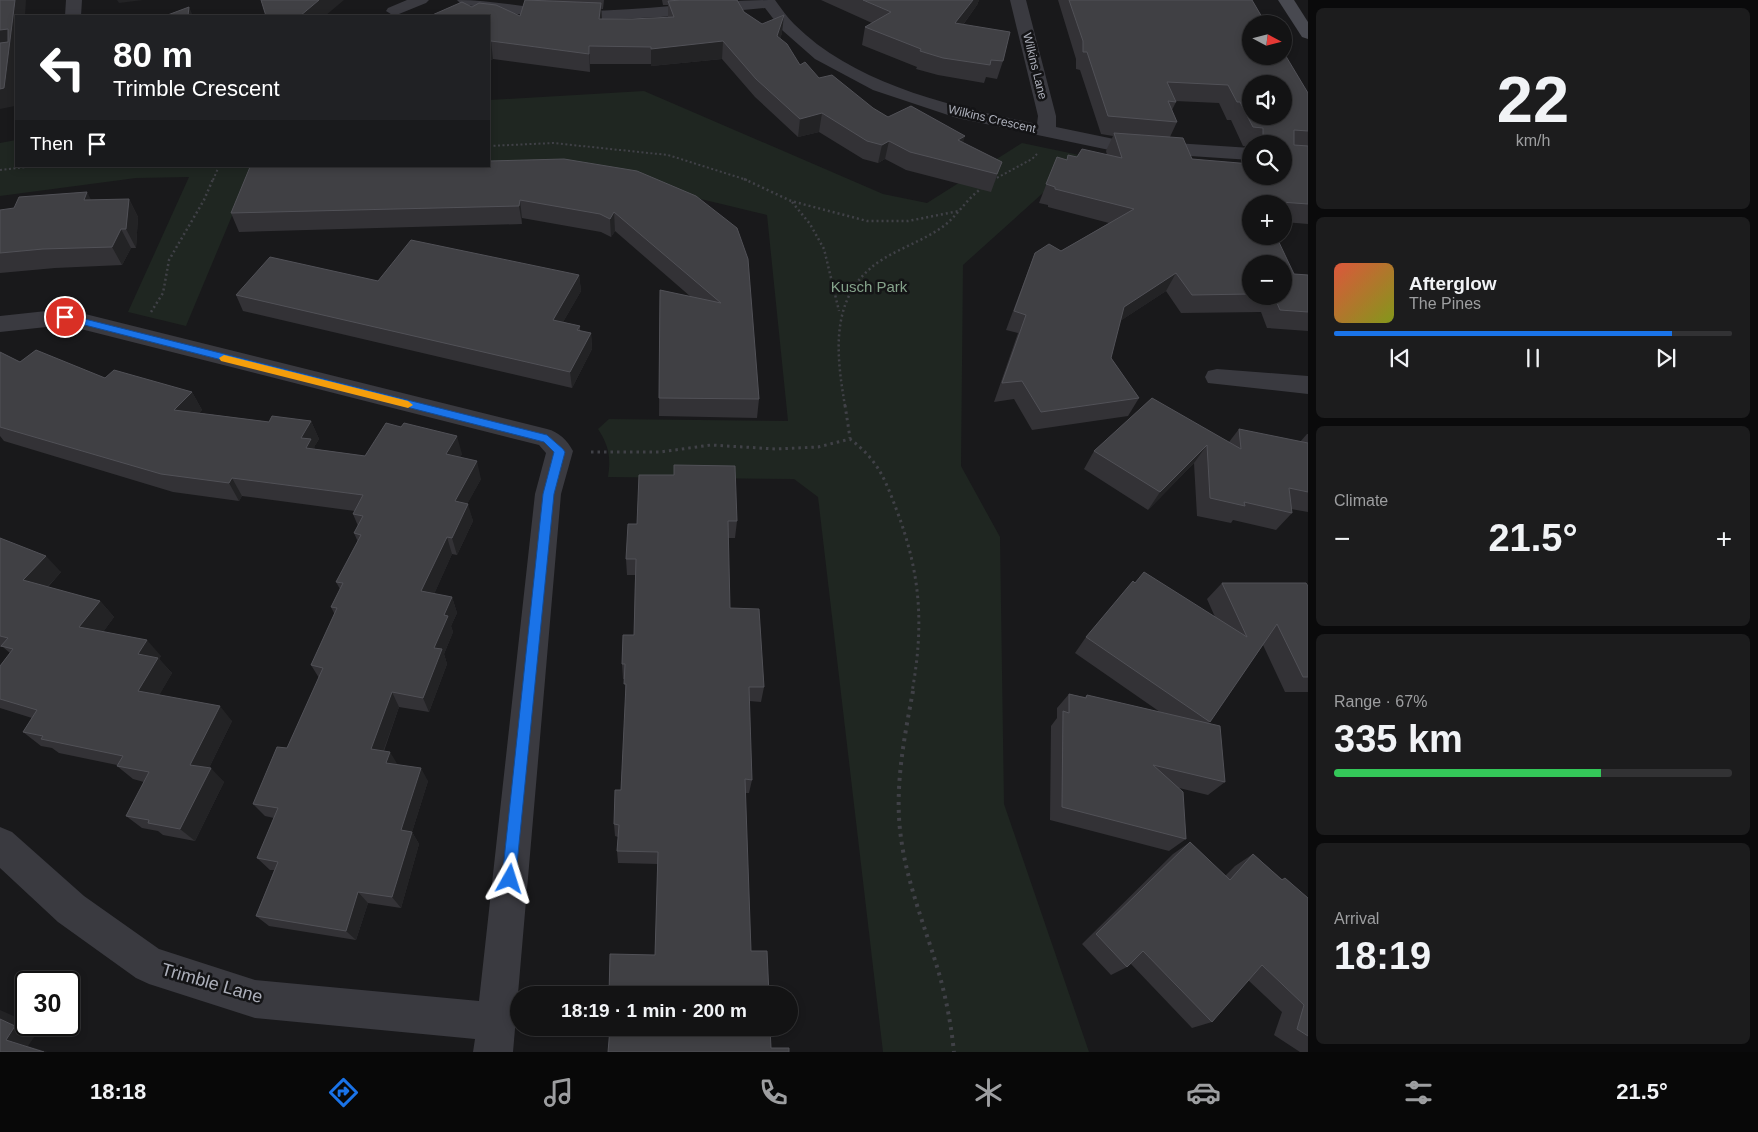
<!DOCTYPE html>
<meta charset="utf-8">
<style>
body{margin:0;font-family:Helvetica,sans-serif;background:#1c1c1d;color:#f1f3f6;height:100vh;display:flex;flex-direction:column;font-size:19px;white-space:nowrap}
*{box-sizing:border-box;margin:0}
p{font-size:16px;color:#9d9ea0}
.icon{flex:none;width:28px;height:28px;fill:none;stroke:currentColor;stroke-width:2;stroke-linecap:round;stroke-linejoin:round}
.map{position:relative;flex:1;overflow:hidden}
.panel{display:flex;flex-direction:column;gap:8px;padding:8px;background:#0a0a0b;width:450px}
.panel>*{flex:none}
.banner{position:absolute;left:15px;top:15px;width:475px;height:152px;border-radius:0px;box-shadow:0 2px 8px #0003,0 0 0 1px #323234;background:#202124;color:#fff;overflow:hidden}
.needle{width:32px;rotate:97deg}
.tools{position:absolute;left:1242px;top:15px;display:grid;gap:10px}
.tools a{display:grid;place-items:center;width:50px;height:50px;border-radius:50%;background:#131314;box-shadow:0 2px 8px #0003,0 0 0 1px #323234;font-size:25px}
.speed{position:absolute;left:15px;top:971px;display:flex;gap:10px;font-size:25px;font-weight:700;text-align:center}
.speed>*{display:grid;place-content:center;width:65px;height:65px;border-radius:50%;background:#131314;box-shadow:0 2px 8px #0003,0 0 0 1px #323234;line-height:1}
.speed .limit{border:2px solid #111;border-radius:8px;background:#fff;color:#111}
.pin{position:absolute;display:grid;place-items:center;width:42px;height:42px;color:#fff;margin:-21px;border:2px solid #fff;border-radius:50%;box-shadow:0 1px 5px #0007}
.me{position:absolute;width:55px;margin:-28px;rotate:6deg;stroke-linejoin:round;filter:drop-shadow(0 0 4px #0008)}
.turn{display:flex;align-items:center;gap:18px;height:105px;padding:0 15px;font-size:22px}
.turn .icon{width:65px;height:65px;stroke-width:2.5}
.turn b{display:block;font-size:35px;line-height:42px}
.then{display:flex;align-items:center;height:48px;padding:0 15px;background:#0003;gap:10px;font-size:19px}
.big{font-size:38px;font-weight:800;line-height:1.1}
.panel .widget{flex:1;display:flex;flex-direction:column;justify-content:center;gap:8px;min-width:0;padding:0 18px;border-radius:8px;background:#1c1c1d}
.panel .dial{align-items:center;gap:0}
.dial b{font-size:65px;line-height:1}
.song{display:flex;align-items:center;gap:15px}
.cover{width:60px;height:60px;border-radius:8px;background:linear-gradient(135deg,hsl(10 70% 55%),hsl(70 70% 35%))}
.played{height:5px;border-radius:2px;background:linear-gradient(90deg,#1a73e8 85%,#323234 85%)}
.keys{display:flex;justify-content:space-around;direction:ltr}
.heat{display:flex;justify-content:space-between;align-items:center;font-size:28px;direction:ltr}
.charge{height:8px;border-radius:4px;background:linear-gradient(90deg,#34c759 67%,#323234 0)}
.trip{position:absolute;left:510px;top:986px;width:288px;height:50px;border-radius:25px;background:#131314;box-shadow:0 2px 8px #0003,0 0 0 1px #323234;font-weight:800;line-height:50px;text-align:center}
.tab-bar{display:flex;height:80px;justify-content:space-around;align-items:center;background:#080808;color:#9d9ea0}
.tab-bar .icon{width:35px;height:35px}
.tab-bar .active{color:#1a73e8}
.tab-bar b{font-size:22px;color:#f1f3f6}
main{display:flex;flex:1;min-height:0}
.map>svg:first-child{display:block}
.green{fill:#1f2621}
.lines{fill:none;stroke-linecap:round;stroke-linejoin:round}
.path-far3{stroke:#404147;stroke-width:2;stroke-dasharray:2 2.5;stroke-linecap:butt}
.path-far2{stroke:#404147;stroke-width:2.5;stroke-dasharray:2 3;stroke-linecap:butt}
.path-far1{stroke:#404147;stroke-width:3;stroke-dasharray:2.5 4;stroke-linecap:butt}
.path{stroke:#404147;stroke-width:4;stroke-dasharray:3 5;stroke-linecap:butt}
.street{fill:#3a3a40;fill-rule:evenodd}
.secondary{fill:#484950;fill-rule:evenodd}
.wall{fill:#333236;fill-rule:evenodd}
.shaded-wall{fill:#232325}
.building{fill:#404044;stroke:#515157;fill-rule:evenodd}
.route{fill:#1a73e8;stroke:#114b97}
.slow{fill:#f59e0b}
.labels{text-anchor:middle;stroke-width:5;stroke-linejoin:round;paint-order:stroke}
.far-street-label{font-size:12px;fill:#acafba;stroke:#141416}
.park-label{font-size:15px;fill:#85a38b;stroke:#141416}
.near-street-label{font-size:18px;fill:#acafba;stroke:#141416}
</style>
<main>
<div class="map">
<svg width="1308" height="1052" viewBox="0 0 1308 1052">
<rect width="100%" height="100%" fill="#19191b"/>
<path class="green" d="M644 91 883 194 927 203 1022 143 1084 156 963 265 961 466 1000 537 1004 804 1089 1052H883L818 497 794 479 608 477C611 457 609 446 598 429L609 419 788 421 767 215 568 167 249 175 186 326 128 312 189 177 136 178 0 196V143L16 140V166H489V100Z"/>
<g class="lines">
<path class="path-far3" d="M489 146 553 143 668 155 747 180
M0 170 35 166
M213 180 219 166
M993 180 1032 159 1037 154"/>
<path class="path-far2" d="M744 179 791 201 867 221H908L959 211
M993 180 995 179
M792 202 810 224 824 249 839 311
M151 312 163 293 169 260 204 200 213 179
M845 406C836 353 829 295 880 261 900 248 922 241 941 228 957 217 966 199 982 188"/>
<path class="path-far1" d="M845 405 850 438
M591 452H660L711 445 776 449 818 447 850 439C878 460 885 479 897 511 921 575 924 626 912 692"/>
<path class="path" d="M913 691C904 739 894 789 901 838 907 883 925 927 938 970 946 997 951 1024 954 1052"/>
<path class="street" d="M66 0H82L81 16H65Z
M407 0H429L426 3 394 16 386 11 388 8Z
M457 0C499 0 540 11 582 11 647 11 711 0 775 0 781 8 787 17 794 24 856 86 955 107 1037 124L1038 116 1010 0H1026L1056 116V127L1114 139 1251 148V160L1114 151 957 118 873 90 815 59 782 30 765 8C660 18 563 29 460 3Z
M65 309 547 429C559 432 567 440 573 451L561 494 513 1052H473L475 1039 255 1018 149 984 136 978 58 922 0 868V827L12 832 84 896 159 949 255 980 479 1001 535 494 546 453 539 445 65 325 0 332V316Z
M1217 369 1308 376V394L1208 383 1205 377 1208 371Z"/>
<path class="secondary" d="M1278 0H1294L1308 22V39L1302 37Z"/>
</g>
<path class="wall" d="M525 0H604L603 9H601L602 19H632L668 18V5H663L662 0H737L744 12 762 24 782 33 780 38 800 65 819 78 888 117 963 143 1002 162 991 192 906 170 885 159 878 163 863 159 819 132 798 137 755 97 722 59 651 66V64H590V72L493 59 489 61V16L472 7 520 16Z
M821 0H979L977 5 963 25 1003 61 997 79 986 77 984 83 938 75 916 69 917 67 862 45 865 27 872 23Z
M1058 0H1252L1308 93V224L1284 222V204H1251L1294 274 1308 275V331L1267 328 1261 312 1181 313 1166 291 1120 321 1111 358 1139 398 1128 416 1032 430 1014 399 994 402 1018 333 1006 330 1028 271 1035 253 1061 251 1109 223 1048 207V205L1039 203 1057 157 1066 160 1077 157 1107 155 1106 151 1113 136 1101 134 1080 70 1076 69V59ZM1175 101 1219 103 1227 120H1231L1243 146 1251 147V144H1284V176L1192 159 1170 137 1177 122 1172 110 1176 102ZM1251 264 1284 296H1251Z
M250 167 696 196 759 399 757 418 659 416 660 290 691 297 615 231 611 237 601 232 522 218V224L239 232 231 213Z
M129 199 138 217 136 248H131L122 265 55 268 0 273V210L91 200Z
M579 275 581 291 563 322 580 326V331L591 333 592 349 572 388 243 311 236 295 378 281Z
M0 352 20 362 105 378 192 392 202 410 199 413 269 422 311 421 319 439 314 447 315 449 365 456 462 454 460 457 481 479 467 504 473 521 457 555 452 554 434 594 452 597 457 613 451 626 453 632 444 654 447 664 429 712 399 707 384 751 397 765 428 781 412 832 419 844 401 908 368 903 356 940 269 926 256 916 274 870H270L257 858 274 818 265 816 253 804 287 748 319 678 311 665 335 615 331 607 340 589 336 582 358 542 354 533 358 526 353 514 355 511 242 496 239 501 173 492 4 441 0 436Z
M1239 429 1300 442 1307 434H1308V512L1291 509 1292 513 1276 530 1233 520 1231 523 1197 516 1194 463 1148 510 1084 469 1094 451 1229 442Z
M639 475 737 521 735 538H728L730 608 764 687 761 702 749 701 752 780 749 793H745L655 955 658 864 618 863 617 851 618 837 615 836 614 824 621 790 626 699 625 679H623L622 664 634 635 635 575H627L626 559 637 524Z
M0 538 61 572 48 587 100 601 114 617 103 632 161 656 159 659 172 673 159 695 232 721 209 768 224 782 195 841 163 835 158 831 142 828 126 816 144 782 133 779 117 766V765L59 753 52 748 41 746 23 732 32 718 0 708V666L10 653 3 647H0Z
M1135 583 1215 617 1207 599 1222 583 1308 586V692H1285L1263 645 1208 724 1225 782 1208 795 1179 788 1186 839 1169 851 1050 820 1051 726 1057 718V708L1069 694 1085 697 1087 695 1160 712 1075 653 1086 637Z
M1190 842 1225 876 1235 866 1253 854 1282 879 1285 878 1308 898V1052H1300L1274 1035 1282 1012 1248 980 1212 1022 1192 1028 1131 964 1127 967 1111 975 1082 944 1173 854Z"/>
<path class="shaded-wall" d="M15 0H26L25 16H16V93L15 106 0 109V30Z
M117 0H143L119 3Z
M319 0H344L325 16H300Z
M973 0H979L977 5 951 41 955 23Z
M601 3 602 21 599 19Z
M189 7 193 16H188Z
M784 15 782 33 776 54 777 36Z
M491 41 493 59 489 61V42Z
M723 41 722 59 651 66V49Z
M589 46 590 64V72L589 54Z
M822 113 819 132 798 137 800 119Z
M965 136 960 154 958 140Z
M889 141 885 159 878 163 882 145Z
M87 192 97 211 84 200Z
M129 199 138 217 136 248 126 229Z
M520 200 522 218V224L519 206Z
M614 212 615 231 611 237 610 219Z
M121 229 131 248 122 265 112 247Z
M1176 273 1166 291 1114 325 1124 307Z
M579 275 581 291 555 336 553 320Z
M591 333 592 349 572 388 570 372Z
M192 392 202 410 185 428 174 410Z
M311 421 319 439 314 447 319 457 314 466 301 438Z
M457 436 462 454 451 472 446 454Z
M1207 445 1194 463 1148 510 1160 492Z
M477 461 481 479 459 519 455 501Z
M232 478 242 496 239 501 229 483Z
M468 504 473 521 457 555 452 538Z
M447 537 452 554 428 608 421 591Z
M46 556 61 572 39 596 23 580Z
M452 597 457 613 451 626 453 632 444 654 447 664 429 712 423 698 434 648 444 615Z
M100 601 114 617 95 643 79 627Z
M147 640 161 656 159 659 172 673 153 706 138 691V654Z
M392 692 399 707 379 763 371 749Z
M220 706 232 721 204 778 190 765Z
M390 752 398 765 386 763Z
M211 768 224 782 195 841 180 829Z
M421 768 428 781 412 832 419 844 401 908 392 897 401 830Z
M358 892 368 903 356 940 346 931Z
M0 1010 18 1018 16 1022 37 1033 28 1046 48 1052H44L6 1040 0 1019Z"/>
<path class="building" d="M0 0H15L4 88 0 89V43L8 42V29L0 30Z
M261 0H319L300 16H266Z
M525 0 601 3 599 19H632L674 17 668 1 681 0H737L744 12 762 24 784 15 777 36 787 44 800 65 805 62 819 78 832 75 873 108 888 117 911 106 965 136 958 140 1002 162 997 174 910 152 889 141 882 145 867 141 822 113 800 119 756 79 723 41 651 49V47L589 46V54L491 41 489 42V16H430L462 2 472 7 479 3 496 5 520 16Z
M863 0H973L955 23 1010 32 1003 61 991 60 990 65 943 58 920 51 921 49 865 27 891 12Z
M1069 0H1252L1266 24H1251V56H1284V53L1308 93V131L1294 130V145L1308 146V204L1267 201 1268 204H1251V236H1276L1294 274 1308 275V312L1280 310 1274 296H1284V264H1251V294L1192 295 1176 273 1124 307 1111 358 1139 398 1041 412 1022 381 1002 383 1026 315 1014 311 1035 253 1049 244 1061 251 1134 209 1055 189V187L1046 184 1057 157 1067 160 1068 155 1077 157 1082 149 1122 158 1114 133 1183 138 1192 159 1251 164V176H1284V144H1261L1263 142V128L1253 127 1240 102H1237L1228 85 1167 82 1176 102 1168 101 1177 122 1108 116 1087 52H1083V41ZM1251 84H1284V116H1251Z
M189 7 188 16H165Z
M564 159 637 171 696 196 737 228 748 259 759 399 659 398 660 290 721 303 614 212 610 219 600 214 520 200 519 206 231 213 250 167 489 166V161Z
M87 192 84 200 129 199 126 229H121L112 247 43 249 0 253V210L14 208 19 197Z
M411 240 579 275 553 320 580 326 577 330 591 333 570 372 236 295 270 257 378 281Z
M36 350 105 378 114 370 192 392 174 410 269 422 272 416 311 421 301 438 311 439 306 448 365 456 386 423 401 427 404 423 457 436 446 454 477 461 455 501 468 504 452 538 447 537 421 591 452 597 444 615 448 616 434 648 442 649 423 698 392 692 371 749 390 752 386 763 421 768 401 830 412 832 392 897 358 892 346 931 256 916 278 862 257 858 278 808 253 804 277 747 287 748 323 668 311 665 337 608 331 607 343 583 336 582 361 535 354 533 363 516 353 514 363 495 232 478 229 483 161 474 0 427V352L20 362Z
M1152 398 1241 449 1239 429 1308 443V492L1289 488 1292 513 1244 502 1245 506 1210 498 1207 445 1160 492 1094 451Z
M674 465 735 466 737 521H728L730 608 759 609 764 687H749L752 780 745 779 751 951H767L769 995H609L610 954 655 955 658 852 617 851 619 825 614 824 615 790H621L626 684H624L625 664H622L623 635H634L636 559H626L628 524H637L639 475H674Z
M0 538 46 556 23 580 100 601 79 627 147 640 138 654 158 658 138 691 220 706 190 765 211 768 180 829 148 823 149 820 126 816 149 772 117 766 123 756 41 739 43 736 23 732 37 710 0 699V666L13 649 1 646 8 638 0 636Z
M1144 572 1247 637 1222 583H1306L1308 586V677H1303L1277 624 1210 722 1086 637 1133 581 1135 583Z
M1069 694 1086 698 1087 695 1220 726 1225 782 1153 765 1183 792 1186 839 1062 807 1063 711 1069 713Z
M1190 842 1230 880 1253 854 1282 880 1285 878 1308 898V1036L1297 1029 1304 1005 1262 965 1212 1022 1143 951 1127 967 1096 934Z
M0 1019 15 1026 6 1040 44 1052H0Z
M610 1028H770L771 1048H789V1052H608Z"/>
<path class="route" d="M65 314 547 435 563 449 565 452 554 494 515 884 510 886 505 884 502 879 543 494 554 452 544 442 61 319 60 317Z"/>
<path class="slow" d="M224 355 408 401 413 405 408 408 221 361 219 358Z"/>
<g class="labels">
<g class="far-street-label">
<text transform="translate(1035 66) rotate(76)" y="4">Wilkins Lane</text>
<text transform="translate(992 119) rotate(13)" y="4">Wilkins Crescent</text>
</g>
<g class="park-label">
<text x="869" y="292">Kusch Park</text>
</g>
<g class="near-street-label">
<text transform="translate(212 983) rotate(16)" y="6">Trimble Lane</text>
</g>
</g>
</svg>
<div class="tools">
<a><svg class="needle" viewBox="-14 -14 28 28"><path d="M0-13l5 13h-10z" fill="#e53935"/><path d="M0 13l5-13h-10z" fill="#9d9ea0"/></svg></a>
<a><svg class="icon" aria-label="sound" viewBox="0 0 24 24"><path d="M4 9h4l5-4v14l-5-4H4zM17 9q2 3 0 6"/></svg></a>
<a><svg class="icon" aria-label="search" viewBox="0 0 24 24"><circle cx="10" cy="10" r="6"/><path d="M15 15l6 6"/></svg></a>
<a>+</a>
<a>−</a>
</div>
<div class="speed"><div class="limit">30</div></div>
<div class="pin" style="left:65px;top:317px;background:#d93025"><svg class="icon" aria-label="arrive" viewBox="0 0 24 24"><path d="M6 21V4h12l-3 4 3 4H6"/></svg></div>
<svg class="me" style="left:510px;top:879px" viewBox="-20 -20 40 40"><path d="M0-17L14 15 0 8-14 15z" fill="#1a73e8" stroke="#fff" stroke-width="4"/></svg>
<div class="trip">18:19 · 1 min · 200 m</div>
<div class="banner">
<div class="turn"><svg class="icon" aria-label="left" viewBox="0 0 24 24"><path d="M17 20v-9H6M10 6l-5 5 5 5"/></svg><div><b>80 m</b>Trimble Crescent</div></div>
<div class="then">Then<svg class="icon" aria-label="arrive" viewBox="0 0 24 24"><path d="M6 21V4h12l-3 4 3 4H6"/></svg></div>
</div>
</div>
<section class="panel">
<div class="widget dial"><b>22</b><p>km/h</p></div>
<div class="widget">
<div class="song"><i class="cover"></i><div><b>Afterglow</b><p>The Pines</p></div></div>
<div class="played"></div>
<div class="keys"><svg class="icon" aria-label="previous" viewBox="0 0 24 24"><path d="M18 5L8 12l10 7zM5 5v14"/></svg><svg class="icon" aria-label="pause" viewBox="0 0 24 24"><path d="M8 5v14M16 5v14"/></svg><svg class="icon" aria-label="next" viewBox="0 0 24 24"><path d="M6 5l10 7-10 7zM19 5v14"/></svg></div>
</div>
<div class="widget"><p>Climate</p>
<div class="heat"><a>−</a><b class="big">21.5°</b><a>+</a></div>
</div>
<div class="widget"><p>Range · 67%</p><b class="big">335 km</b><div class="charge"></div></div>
<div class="widget"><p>Arrival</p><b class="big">18:19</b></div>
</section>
</main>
<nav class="tab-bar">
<b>18:18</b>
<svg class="icon active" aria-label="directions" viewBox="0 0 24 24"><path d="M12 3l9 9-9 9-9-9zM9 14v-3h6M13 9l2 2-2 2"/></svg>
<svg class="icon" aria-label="music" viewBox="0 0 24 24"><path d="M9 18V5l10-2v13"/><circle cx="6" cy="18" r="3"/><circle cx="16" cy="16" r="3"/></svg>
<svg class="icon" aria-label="phone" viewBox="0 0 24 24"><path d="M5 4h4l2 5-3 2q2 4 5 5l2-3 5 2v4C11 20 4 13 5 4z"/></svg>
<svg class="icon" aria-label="climate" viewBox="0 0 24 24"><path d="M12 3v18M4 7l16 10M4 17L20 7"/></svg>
<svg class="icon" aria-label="car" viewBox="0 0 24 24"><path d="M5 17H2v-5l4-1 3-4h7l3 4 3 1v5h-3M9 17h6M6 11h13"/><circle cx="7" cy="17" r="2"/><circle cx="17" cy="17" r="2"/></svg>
<svg class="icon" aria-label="filters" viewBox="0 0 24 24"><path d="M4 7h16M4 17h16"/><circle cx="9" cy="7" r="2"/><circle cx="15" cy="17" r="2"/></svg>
<b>21.5°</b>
</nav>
